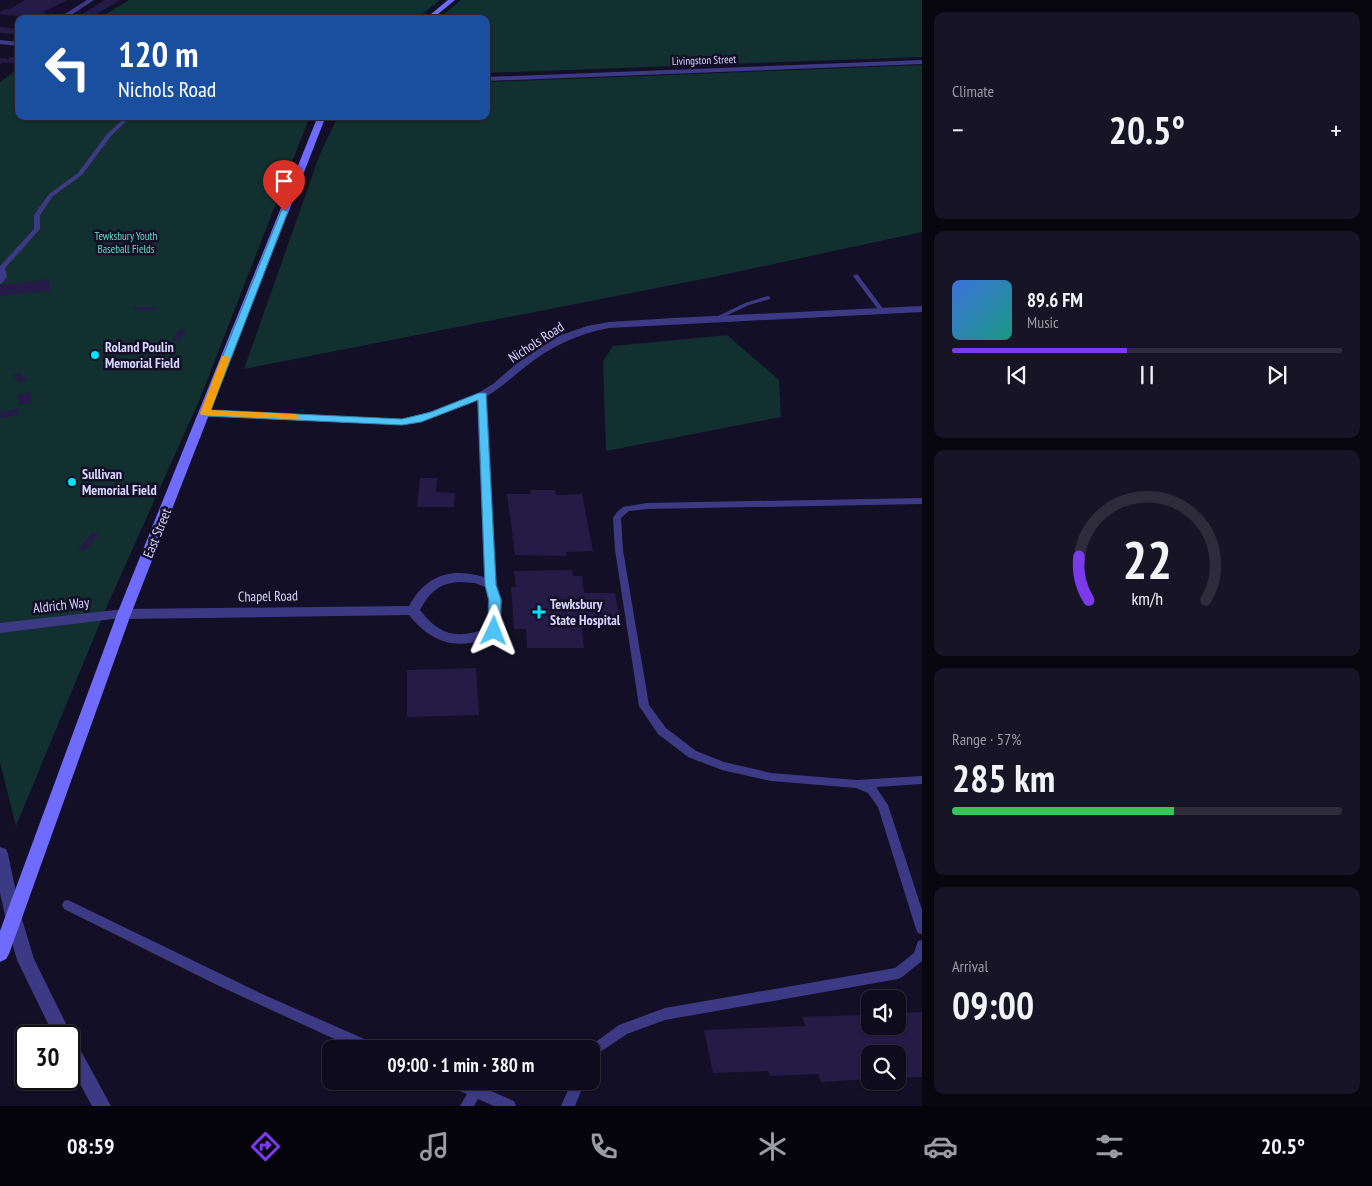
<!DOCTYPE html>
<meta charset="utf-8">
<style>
body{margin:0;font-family:"PT Sans Narrow",sans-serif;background:#171425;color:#f1f3f6;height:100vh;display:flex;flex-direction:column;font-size:19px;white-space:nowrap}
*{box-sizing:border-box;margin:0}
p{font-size:16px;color:#9b9ba3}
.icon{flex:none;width:28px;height:28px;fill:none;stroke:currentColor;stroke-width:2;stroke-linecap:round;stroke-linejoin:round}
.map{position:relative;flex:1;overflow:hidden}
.panel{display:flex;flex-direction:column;gap:12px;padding:12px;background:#08060f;width:450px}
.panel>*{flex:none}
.banner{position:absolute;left:15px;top:15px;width:475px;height:105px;border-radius:10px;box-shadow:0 1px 4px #0004,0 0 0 1px #2e2b3b;background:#1a4fa0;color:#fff;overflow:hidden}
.controls{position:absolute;left:861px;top:990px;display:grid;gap:10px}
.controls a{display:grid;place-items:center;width:45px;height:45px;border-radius:10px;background:#0e0b1c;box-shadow:0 1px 4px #0004,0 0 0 1px #2e2b3b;font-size:25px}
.speed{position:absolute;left:15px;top:1025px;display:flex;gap:10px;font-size:25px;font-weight:700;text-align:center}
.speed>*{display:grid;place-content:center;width:65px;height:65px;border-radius:50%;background:#0e0b1c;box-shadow:0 1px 4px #0004,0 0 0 1px #2e2b3b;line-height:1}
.speed .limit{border:2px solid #111;border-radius:8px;background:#fff;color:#111}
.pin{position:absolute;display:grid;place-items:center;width:42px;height:42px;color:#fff;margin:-51px -21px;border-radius:50% 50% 50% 0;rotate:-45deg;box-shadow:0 0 5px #0007}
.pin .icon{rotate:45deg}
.me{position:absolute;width:55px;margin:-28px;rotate:2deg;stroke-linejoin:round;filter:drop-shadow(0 0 4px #0008)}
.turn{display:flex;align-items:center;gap:18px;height:105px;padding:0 20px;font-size:22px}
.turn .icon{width:65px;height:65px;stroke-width:2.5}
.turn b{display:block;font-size:35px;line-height:42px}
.big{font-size:38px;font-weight:700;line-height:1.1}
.panel .tile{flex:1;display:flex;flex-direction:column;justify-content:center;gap:8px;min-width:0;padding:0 18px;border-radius:10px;background:#171425}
.panel .dial{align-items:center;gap:0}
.dial svg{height:130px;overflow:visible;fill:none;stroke:#2e2b3b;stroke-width:7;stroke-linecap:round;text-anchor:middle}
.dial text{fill:#f1f3f6;stroke:none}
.song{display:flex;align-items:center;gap:15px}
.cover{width:60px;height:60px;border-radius:8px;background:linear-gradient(135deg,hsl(220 70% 55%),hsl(170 70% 35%))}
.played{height:5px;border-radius:2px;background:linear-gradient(90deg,#7c3aed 45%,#2e2b3b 45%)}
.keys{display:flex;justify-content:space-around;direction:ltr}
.heat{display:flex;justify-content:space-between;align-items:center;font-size:28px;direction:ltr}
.charge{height:8px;border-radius:4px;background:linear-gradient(90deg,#34c759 57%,#2e2b3b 0)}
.trip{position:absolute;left:322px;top:1040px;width:278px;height:50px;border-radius:10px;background:#0e0b1c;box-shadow:0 1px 4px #0004,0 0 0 1px #2e2b3b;font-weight:700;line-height:50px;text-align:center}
.tabs{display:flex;height:80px;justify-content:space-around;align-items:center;background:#06040b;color:#9b9ba3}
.tabs .icon{width:35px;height:35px}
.tabs .current{color:#7c3aed}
.tabs b{font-size:22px;color:#f1f3f6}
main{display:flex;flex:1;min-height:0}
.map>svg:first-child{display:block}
.green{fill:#12302f}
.building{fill:#241b47}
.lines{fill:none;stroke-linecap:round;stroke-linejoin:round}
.service{fill:#3d3a85;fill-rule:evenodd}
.minor{fill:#3d3a85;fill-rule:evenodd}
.tertiary{fill:#3d3a85;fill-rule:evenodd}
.secondary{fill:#6f6bff;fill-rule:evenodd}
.route{fill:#4fc3f7;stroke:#337fa1}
.slow{fill:#f59e0b}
.poi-dot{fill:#00e5ff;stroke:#130f26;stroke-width:2}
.labels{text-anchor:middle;stroke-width:5;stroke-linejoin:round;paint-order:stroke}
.far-street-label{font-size:11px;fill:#d9d4ff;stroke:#130f26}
.far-park-label{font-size:11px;fill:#5fe0c0;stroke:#130f26}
.street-label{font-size:14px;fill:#d9d4ff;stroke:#130f26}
.poi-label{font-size:14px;font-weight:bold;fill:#d9d4ff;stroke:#130f26;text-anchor:start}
</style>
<main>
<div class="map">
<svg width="922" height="1106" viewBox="0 0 922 1106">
<rect width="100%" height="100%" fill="#130f26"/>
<path class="green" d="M129 0H440L416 19H98Z
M461 0H922V57L486 73V19H438Z
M922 65V232L713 277 244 369 320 154 338 116H486V82Z
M19 68V116H310L199 401 107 606 16 826 0 762V82Z
M727 335 779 380 781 417 606 451 603 361 613 346Z"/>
<path class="building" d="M25 0H67L43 12 46 13 37 18 0 14V12L6 9H10Z
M105 0H120L89 19H74Z
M0 27 19 29V31L13 34 0 33Z
M11 57H19V64L2 62 0 64V58L8 59Z
M50 279 49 291 0 296V285Z
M134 307H156V310H133Z
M179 329 186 330 179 341H173Z
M19 373 27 380 20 382 12 375Z
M31 392 32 403 17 405V395Z
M18 408 19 415 1 418 0 412Z
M420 478H437L436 492 455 493 454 507H417Z
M530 490H555L556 495 582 494 593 551 566 552 567 556 515 555 507 494H531Z
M92 533 99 535 84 551 78 549Z
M572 570 573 576H582L584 593H615L620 625H589V628H582L584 648H527L526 629H514L511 587H516L514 571Z
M476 668 479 715 407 717V670Z
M859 1009H870V1026H898V1013L922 1012V1077L898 1078V1054H870V1079L821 1082 818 1074 770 1076 768 1071 713 1073 704 1030 805 1026 803 1017 860 1015Z"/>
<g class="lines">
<path class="service" d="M127 116H132L111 136 82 175 53 196 40 215V229L5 268 7 277 2 283 0 284V266L34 229V215L49 194 78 173 107 134Z
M856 274 858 275 884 310V312H880L853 276Z
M768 296 770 297V299L749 305 719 319H715L714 318 745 303Z
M922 498V504L647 509 629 511 621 518 623 550 649 705 666 728 696 751 724 762 771 773 857 780 922 776V784L876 787 888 805 922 910V934L918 933 916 929 878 807 868 793 856 788 771 781 722 770 688 757 658 734 639 706 615 550 613 518 617 512 623 507 647 503Z
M68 900 262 994 378 1045 379 1049H358L330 1037 215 984 64 909 62 905 64 901Z
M922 940V961L902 977 898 979 665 1020 627 1034 591 1058V1049H586L619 1025 665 1008 895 968 914 953 918 941Z
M446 1081H468L514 1101 516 1106H494L478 1099 474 1106H460L467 1094 447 1086Z
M572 1081H585L575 1106H561Z"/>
<path class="minor" d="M87 0H94L65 19H57Z
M922 306V312L609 328C577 334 550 347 525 367 512 377 501 388 487 396L497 585 502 600 501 631C497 637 487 639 480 641 450 649 428 639 409 615L124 619 119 617 117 614 119 611 124 609 409 606C426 575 451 567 484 577L477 401 422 422 402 425 205 416 200 413 201 411 402 419 416 417 478 393 493 384 517 363 558 336 587 326 609 322 673 318ZM460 582 475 583 485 587 488 600 487 628C457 640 439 635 420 610 430 592 439 583 460 582Z"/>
<path class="tertiary" d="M0 40 19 42V46L0 44Z
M922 60V64L486 81V77Z
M124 609 129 611 131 614 129 617 0 633V623Z
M0 847 6 849 8 854 21 916 34 959 69 1030 71 1038 75 1040 111 1106H92L69 1064V1036H54L17 960 5 916 0 893Z"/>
<path class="secondary" d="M448 0H455L432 19H425Z
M318 116H326L131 614 9 954 6 959 0 962V931L117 614Z"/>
</g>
<path class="route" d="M282 209 288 211 211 410 402 419 431 412 479 393H486L496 585 501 600 500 631 498 634 494 635 488 631 489 600 485 585 478 400 421 422 402 425 205 416 200 413Z"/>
<path class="slow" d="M222 356H226L230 358 211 410 294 414 297 415V419L201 415 200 413Z"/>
<g class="poi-dot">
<circle cx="95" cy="355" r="5"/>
<circle cx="72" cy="482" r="5"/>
<path d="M536.5 604.5h5v5h5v5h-5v5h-5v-5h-5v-5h5z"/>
</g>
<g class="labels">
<g class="far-street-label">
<text transform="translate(704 60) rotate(-2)" y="4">Livingston Street</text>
</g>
<g class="far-park-label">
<text x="126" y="240">Tewksbury Youth<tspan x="126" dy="13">Baseball Fields</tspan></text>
</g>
<g class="street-label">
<text transform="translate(536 342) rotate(-33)" y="5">Nichols Road</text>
<text transform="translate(157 533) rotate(-68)" y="5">East Street</text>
<text transform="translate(268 596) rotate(-1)" y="5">Chapel Road</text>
<text transform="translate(61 605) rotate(-6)" y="5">Aldrich Way</text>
</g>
<g class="poi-label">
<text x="105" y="352">Roland Poulin<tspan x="105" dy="16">Memorial Field</tspan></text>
<text x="82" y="479">Sullivan<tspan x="82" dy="16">Memorial Field</tspan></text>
<text x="550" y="609">Tewksbury<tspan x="550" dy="16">State Hospital</tspan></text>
</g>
</g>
</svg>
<div class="controls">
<a><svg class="icon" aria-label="sound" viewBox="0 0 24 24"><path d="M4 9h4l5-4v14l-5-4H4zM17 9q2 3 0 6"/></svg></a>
<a><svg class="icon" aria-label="search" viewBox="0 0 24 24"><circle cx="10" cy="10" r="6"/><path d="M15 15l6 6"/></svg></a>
</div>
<div class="speed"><div class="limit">30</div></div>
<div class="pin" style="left:284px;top:211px;background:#d93025"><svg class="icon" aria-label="arrive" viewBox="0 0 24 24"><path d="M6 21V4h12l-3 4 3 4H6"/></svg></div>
<svg class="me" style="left:494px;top:631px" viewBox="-20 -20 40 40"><path d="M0-17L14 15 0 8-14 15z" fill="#4fc3f7" stroke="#fff" stroke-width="4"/></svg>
<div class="trip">09:00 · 1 min · 380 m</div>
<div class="banner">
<div class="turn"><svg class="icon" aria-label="left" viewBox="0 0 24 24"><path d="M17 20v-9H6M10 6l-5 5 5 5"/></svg><div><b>120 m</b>Nichols Road</div></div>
</div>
</div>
<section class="panel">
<div class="tile"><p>Climate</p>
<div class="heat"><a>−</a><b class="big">20.5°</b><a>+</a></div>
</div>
<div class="tile">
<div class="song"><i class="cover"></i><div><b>89.6 FM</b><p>Music</p></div></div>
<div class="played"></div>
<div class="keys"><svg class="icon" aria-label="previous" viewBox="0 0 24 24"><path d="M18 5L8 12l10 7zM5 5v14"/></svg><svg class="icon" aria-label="pause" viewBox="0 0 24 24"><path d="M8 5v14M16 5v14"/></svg><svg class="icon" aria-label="next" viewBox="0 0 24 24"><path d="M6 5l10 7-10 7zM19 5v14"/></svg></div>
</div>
<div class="tile dial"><svg viewBox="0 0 100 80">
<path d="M14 69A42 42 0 1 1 86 69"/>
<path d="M14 69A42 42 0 0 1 8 42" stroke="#7c3aed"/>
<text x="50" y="56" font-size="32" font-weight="700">22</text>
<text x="50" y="72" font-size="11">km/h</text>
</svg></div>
<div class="tile"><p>Range · 57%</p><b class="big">285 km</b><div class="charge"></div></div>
<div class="tile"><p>Arrival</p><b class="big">09:00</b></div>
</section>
</main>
<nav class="tabs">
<b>08:59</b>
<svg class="icon current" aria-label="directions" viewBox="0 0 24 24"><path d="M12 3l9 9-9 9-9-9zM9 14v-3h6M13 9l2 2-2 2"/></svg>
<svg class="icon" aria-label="music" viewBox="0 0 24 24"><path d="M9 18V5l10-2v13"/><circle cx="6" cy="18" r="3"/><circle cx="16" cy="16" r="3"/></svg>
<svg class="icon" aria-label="phone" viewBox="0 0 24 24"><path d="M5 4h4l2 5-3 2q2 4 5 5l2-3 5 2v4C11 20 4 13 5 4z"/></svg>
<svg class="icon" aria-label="climate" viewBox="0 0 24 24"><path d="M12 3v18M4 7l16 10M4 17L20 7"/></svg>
<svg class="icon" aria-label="car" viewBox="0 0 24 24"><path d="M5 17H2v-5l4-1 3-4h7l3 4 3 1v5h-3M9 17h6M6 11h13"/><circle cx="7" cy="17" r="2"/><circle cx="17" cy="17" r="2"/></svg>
<svg class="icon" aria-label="filters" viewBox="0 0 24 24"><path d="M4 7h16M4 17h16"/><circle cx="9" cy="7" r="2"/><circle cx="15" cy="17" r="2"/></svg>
<b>20.5°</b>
</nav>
